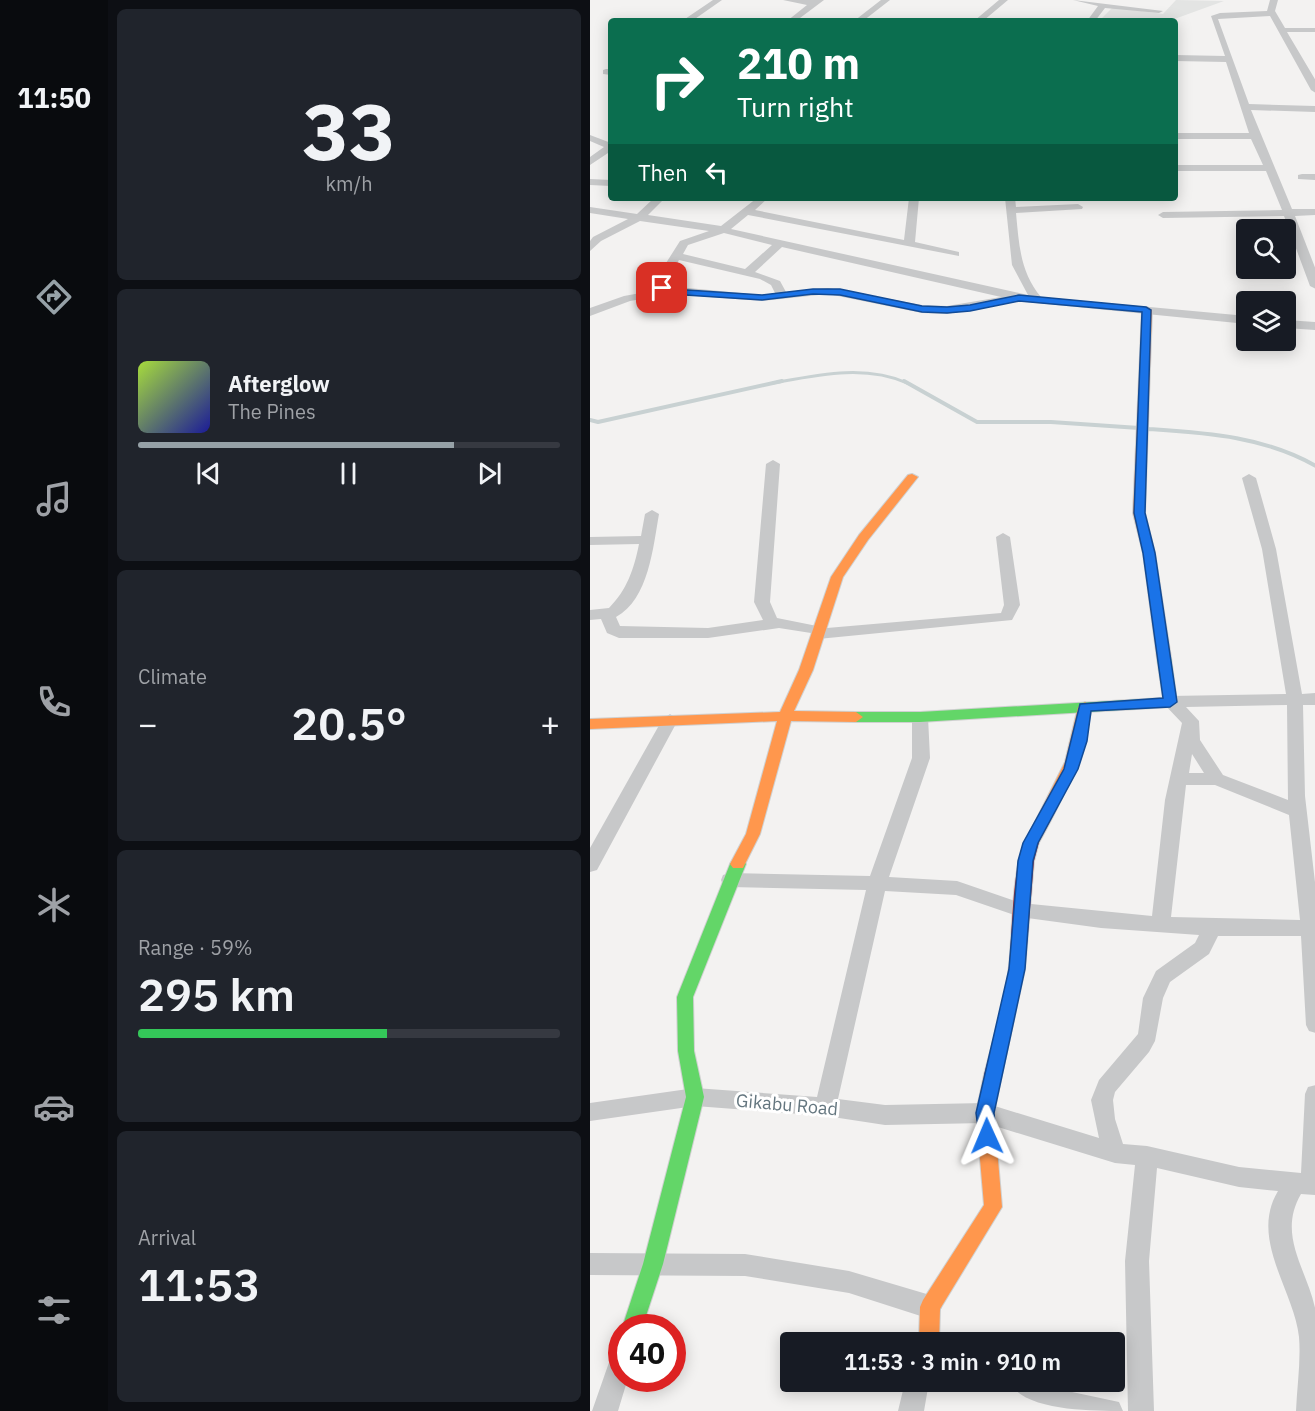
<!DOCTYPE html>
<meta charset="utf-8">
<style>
body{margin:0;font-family:"IBM Plex Sans",sans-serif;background:#20242c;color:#f1f3f6;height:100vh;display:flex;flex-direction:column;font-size:22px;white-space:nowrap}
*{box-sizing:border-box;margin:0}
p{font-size:20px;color:#9ea1a6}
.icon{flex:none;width:33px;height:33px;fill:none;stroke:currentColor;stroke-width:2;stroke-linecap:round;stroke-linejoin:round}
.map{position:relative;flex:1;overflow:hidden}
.drawer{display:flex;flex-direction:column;gap:9px;padding:9px;background:#0d0f14;width:482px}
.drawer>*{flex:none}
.banner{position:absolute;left:18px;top:18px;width:570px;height:183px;border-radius:6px;box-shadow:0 3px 15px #0003;background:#0b6e4f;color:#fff;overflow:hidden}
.controls{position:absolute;left:646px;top:219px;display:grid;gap:12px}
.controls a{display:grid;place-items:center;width:60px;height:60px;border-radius:6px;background:#171b24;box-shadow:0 3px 15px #0003;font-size:30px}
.speed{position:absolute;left:18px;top:1314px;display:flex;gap:12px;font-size:30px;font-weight:700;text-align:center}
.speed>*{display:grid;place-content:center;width:78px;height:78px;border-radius:50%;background:#171b24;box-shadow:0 3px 15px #0003;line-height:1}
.speed .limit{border:9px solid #d22;background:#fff;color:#111}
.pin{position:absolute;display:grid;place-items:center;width:51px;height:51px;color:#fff;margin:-26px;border-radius:12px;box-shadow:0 3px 9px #0006}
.me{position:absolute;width:66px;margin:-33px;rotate:359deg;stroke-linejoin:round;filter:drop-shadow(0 0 4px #0008)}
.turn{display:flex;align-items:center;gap:21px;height:126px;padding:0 30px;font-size:27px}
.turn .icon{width:78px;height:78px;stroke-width:2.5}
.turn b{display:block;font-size:42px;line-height:51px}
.then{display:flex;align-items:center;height:57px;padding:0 30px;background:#0003;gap:12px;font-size:22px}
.big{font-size:45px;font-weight:600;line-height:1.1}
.drawer .widget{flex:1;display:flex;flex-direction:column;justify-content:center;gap:9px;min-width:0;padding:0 21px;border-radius:9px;background:#20242c}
.drawer .dial{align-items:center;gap:0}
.dial b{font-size:78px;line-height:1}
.song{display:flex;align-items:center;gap:18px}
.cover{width:72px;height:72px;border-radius:9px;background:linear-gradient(135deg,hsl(80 70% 55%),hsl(240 70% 35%))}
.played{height:6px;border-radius:3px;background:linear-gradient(90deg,#96a1a7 75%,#363941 75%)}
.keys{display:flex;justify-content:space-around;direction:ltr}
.heat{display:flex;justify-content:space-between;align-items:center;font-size:33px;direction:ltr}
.charge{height:9px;border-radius:4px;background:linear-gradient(90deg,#34c759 59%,#363941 0)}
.trip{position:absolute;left:190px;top:1332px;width:345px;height:60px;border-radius:6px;background:#171b24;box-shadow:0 3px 15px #0003;font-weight:600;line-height:60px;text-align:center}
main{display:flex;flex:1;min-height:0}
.dock{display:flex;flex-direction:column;width:108px;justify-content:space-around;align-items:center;background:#090b0e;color:#9ea1a6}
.dock .icon{width:42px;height:42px}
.dock .current{color:#96a1a7}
.dock b{font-size:27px;color:#f1f3f6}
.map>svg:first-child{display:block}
.built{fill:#e3e4e3}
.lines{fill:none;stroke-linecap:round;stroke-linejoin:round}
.stream-far1{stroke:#c8d1d2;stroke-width:3}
.stream{stroke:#c8d1d2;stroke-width:4}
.fast-casing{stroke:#cfd0d0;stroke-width:2}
.slow-casing{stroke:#cfd0d0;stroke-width:2}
.jam-casing{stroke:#cfd0d0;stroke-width:2}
.street{fill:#c7c8c9;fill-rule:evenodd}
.fast{fill:#63d668;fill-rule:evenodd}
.slow{fill:#ff974d;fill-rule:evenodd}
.jam{fill:#b3261e;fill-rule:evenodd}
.route{fill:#1a73e8;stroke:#114b97;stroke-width:1.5}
.labels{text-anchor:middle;stroke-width:6;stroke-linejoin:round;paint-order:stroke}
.near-street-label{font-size:18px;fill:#64767f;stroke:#fff}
</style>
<main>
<nav class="dock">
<b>11:50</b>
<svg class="icon current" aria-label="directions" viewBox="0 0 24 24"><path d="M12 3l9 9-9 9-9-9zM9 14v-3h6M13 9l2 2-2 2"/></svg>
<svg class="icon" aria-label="music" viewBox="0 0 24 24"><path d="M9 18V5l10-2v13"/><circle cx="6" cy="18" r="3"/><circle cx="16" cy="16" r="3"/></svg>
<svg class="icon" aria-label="phone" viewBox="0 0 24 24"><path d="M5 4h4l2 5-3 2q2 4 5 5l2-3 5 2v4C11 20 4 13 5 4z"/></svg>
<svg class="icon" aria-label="climate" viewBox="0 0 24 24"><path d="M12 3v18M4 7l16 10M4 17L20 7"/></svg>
<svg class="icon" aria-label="car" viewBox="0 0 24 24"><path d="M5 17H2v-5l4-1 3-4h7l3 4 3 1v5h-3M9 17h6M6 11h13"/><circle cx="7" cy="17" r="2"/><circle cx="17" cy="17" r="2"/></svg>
<svg class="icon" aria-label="filters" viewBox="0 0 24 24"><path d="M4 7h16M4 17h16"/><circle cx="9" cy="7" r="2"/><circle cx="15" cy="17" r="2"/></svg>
</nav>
<section class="drawer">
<div class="widget dial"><b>33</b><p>km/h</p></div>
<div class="widget">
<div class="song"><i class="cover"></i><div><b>Afterglow</b><p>The Pines</p></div></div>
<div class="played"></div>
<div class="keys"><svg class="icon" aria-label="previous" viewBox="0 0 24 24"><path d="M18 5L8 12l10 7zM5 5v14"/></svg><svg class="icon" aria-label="pause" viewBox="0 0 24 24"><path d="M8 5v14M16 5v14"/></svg><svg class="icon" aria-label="next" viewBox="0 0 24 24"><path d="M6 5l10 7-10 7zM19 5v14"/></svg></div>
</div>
<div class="widget"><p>Climate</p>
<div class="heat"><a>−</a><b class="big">20.5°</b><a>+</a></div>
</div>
<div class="widget"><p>Range · 59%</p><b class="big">295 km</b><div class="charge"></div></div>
<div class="widget"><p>Arrival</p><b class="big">11:53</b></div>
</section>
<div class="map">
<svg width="726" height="1411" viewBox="0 0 726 1411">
<rect width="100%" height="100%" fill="#f3f2f1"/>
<path class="built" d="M586 0 634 1 579 21H509L523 7 573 14Z"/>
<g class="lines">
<path class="stream-far1" d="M183 383C227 375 275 364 317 383"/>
<path class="stream" d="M314 381 387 422H461L549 428
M0 420 8 422 192 381
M558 429C617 433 673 436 726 466"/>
<defs>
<path id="fast" d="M574 654 581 658 587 702 580 707 330 722H266L259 717 266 712H330L573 698 567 658Z
M148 858 153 860 156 864 103 997 104 1051 114 1097 73 1264 52 1328H32L53 1264 96 1097 88 1051 87 997 140 864 143 860Z"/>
<path id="slow" d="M557 307 562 310 555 513 565 553 581 658 574 662 567 658 553 553 543 513 552 310Z
M322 474 328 477 278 540 253 577 223 670 204 711 266 712 273 717 266 722 201 721 170 834 153 868H143L140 864 156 834 187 721 0 729V719L190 712 209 670 241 577 269 535 318 475Z
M495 702 502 707C493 758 472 801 447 846H437L435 842 475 762 488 707Z
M403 1068 409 1070 412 1075 404 1113 412 1207 350 1309 349 1342H329L330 1307 333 1300 394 1205 386 1113 394 1075 397 1070Z"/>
<path id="jam" d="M442 836 447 838 449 842 444 861 435 969 412 1075 409 1080 403 1082 397 1080 394 1075C403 1039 415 1003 419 966 423 932 421 866 437 838Z"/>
</defs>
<use href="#fast" class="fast-casing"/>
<use href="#slow" class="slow-casing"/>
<use href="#jam" class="jam-casing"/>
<path class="street" d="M123 0H132L102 21H92Z
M193 0H234L206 21H197L217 5Z
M291 0H300L273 21H264Z
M409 0H418L393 21H384Z
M483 0 573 11 569 13 515 8 505 21H497L508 6Z
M680 0H688L685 11 695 28H726V32H697L726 81V93L721 90 680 16 628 19 659 104 726 106V112L661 110 702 209H726V215L705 216 726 270V289L720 286 694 216 573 218 568 215 573 212 692 210 676 171H585V165H673L661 139H585V133H659L636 62 585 61V55L635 56 621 16 630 13 677 11Z
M16 69H21V75L13 74V70Z
M0 135 21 143V151L0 165V157L14 147 0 141Z
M712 174H726V180L708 179V175Z
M0 179 21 180V186L0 185Z
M64 198H75L58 215 131 226 167 198H178L165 210 314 240 319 198H329L325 242 369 252V256L158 215 141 229 438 295 422 265 415 198H425L426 207 488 204 493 207 492 209 426 213C429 244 430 272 451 297L657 316V324L426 301 357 314 332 313 238 294 172 301 80 294 40 301 0 316V308L34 296 67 290 64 282 90 241 119 231 50 221 11 241 0 251V241L3 237 38 219 0 213V207L47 214ZM134 233 182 245 155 269 93 254 98 245ZM192 247 411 297 357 306 332 305 238 288 196 292 190 281 165 272ZM89 260 170 279 181 285 185 293 172 295 77 286 76 282Z
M696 320 726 322V330L696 328Z
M183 460 190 464 180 602 187 618 237 628 411 613 414 605 406 537 413 533 420 537 430 605 422 620 228 639 222 638 221 633 189 628 118 638H29L17 633 11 619 0 620V610L19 608C37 590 44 569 49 544L0 545V537L51 536 55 514 62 510 69 514C63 547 59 599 26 617L30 626 118 628 173 620 164 602 176 464Z
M659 474 666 478 686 549 712 694 726 693V705H713L715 796 726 891V1033L719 1031 716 1025 711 936H628L619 954 580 982 573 998 565 1041 559 1052 525 1092 523 1100 525 1119 533 1144 557 1146 649 1167 711 1173 715 1094 718 1087 726 1085V1195L711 1194C686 1237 719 1271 726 1313 726 1341 726 1382 726 1411H706C707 1387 711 1361 709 1337 704 1290 659 1239 688 1191L649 1187 567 1168 559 1261 564 1411H538L535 1261 545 1165 525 1163 395 1123 295 1125 236 1116 105 1106 0 1121V1103L105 1088 227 1097 276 890 140 887 133 885 131 880 133 875 140 873 280 876 322 758V717L324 713H336L338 717 340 758 299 877 367 881 431 903 562 916 575 800 592 723 572 702 580 696 696 694 672 549 652 478ZM697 705 698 800 633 775 610 740 609 721 596 707ZM602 754 614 773H599ZM596 785H625L699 815 710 920 581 917ZM295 891 366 895 430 917 511 928 609 935 605 943 566 971 553 998 548 1034 509 1080 501 1100 509 1138 395 1103 295 1105 248 1099Z
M80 714 88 720 7 870 0 872V848L72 720Z
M0 1253 155 1254 259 1271 340 1295 348 1299 352 1307 348 1315 340 1319 259 1293 155 1276 0 1275Z
M32 1348V1378H38L28 1411H2L23 1351Z
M315 1382H339L334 1411H308Z
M419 1382H454L468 1389 529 1402 533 1411C500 1411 434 1411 419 1382Z"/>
<use href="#fast" class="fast"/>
<use href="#slow" class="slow"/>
<use href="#jam" class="jam"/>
</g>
<path class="route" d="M72 285 82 289 172 295 223 289H250L332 306 357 307 380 305 429 295 556 307 561 310 555 513 565 553 587 702 580 707 501 711 497 741 488 769 448 843 443 861 435 969 404 1113 406 1136 403 1142 397 1144 390 1142 386 1113 419 969 428 861 433 843 474 769 490 704 573 698 553 553 544 513 552 312 429 301 380 311 357 313 332 312 250 295 223 294 172 300 80 294 68 288Z"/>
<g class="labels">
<g class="near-street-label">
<text transform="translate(197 1105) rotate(5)" y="6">Gikabu Road</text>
</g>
</g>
</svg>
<div class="controls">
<a><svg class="icon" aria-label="search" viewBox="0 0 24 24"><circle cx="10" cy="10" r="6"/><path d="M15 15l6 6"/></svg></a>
<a><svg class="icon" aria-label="layers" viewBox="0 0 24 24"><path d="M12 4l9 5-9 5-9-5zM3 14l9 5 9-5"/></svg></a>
</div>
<div class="speed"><div class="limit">40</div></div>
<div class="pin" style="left:72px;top:288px;background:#d93025"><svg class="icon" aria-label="arrive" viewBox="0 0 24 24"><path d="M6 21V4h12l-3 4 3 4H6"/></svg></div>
<svg class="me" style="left:397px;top:1136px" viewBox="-20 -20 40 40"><path d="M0-17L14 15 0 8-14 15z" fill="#1a73e8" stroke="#fff" stroke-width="4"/></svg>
<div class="trip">11:53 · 3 min · 910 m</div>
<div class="banner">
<div class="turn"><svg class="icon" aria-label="right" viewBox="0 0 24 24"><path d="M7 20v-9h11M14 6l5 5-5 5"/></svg><div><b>210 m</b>Turn right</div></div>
<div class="then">Then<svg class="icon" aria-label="left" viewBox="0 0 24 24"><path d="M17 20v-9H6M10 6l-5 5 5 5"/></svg></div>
</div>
</div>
</main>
